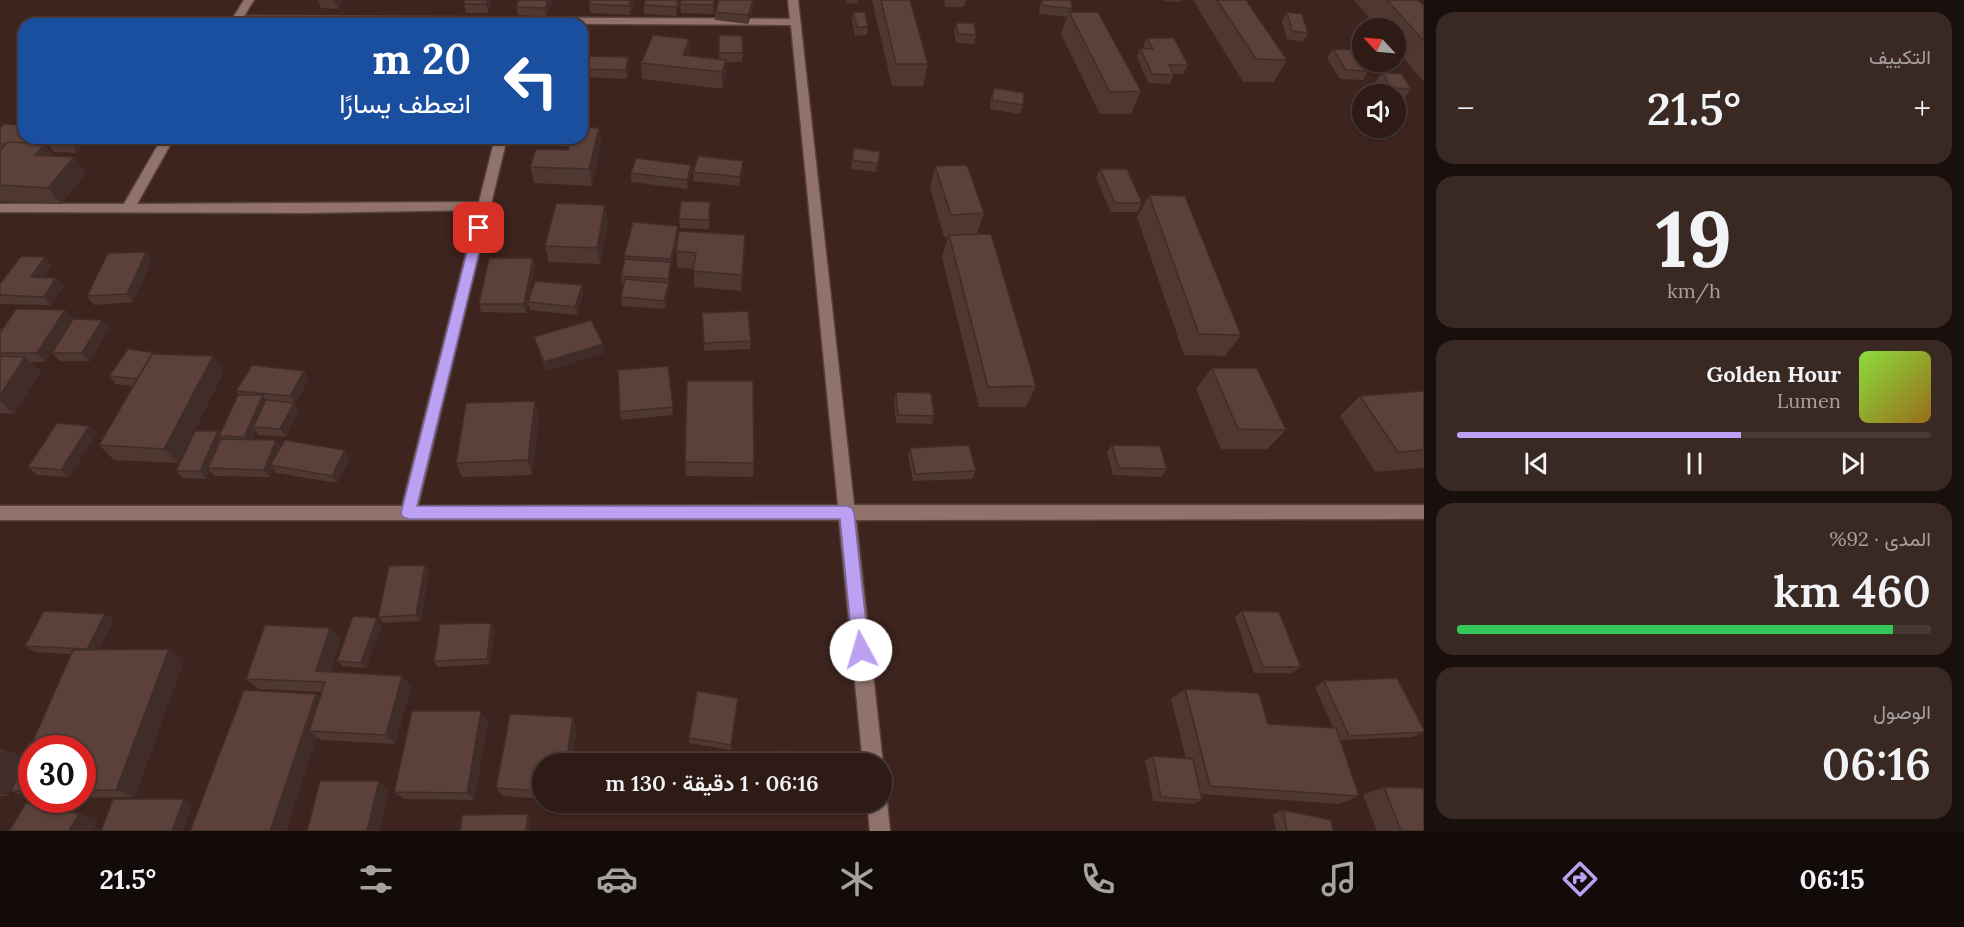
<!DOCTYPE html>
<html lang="ar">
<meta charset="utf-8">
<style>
body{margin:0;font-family:Lora,Vazirmatn,serif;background:#3a2823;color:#f1f3f6;direction:rtl;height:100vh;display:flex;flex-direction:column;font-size:22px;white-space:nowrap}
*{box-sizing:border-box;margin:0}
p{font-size:20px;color:#a7a1a1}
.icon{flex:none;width:33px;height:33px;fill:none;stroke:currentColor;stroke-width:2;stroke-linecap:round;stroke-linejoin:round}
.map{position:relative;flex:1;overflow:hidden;direction:ltr}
.sheet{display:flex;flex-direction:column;gap:12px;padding:12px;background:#190f0c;width:540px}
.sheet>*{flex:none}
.hud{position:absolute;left:18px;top:18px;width:570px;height:126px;border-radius:18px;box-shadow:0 2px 4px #0004,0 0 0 2px #493935;direction:rtl;background:#1a4fa0;color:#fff;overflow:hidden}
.needle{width:39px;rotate:296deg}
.fabs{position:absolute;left:1352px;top:18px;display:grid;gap:12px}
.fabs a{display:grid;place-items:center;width:54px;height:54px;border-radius:50%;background:#2e1b16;box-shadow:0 2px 4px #0004,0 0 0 2px #493935;font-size:30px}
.speed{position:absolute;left:18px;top:735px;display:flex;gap:12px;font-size:30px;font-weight:700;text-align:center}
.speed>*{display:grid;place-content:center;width:78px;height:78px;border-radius:50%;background:#2e1b16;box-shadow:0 2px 4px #0004,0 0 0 2px #493935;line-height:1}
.speed .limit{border:9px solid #d22;background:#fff;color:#111}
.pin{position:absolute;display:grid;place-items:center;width:51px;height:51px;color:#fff;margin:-26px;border-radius:12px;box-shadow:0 3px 9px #0006}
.me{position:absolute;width:66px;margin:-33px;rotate:354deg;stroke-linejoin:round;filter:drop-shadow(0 0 4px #0008)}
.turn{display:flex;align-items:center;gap:21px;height:126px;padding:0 18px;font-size:27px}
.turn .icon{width:78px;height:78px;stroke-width:2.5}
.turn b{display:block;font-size:42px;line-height:51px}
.big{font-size:45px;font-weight:600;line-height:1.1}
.sheet .tile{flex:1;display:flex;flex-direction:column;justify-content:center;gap:9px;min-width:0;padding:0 21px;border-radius:18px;background:#3a2823}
.sheet .dial{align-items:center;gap:0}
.dial b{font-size:78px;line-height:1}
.song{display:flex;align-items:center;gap:18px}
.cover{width:72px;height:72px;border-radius:9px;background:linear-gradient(135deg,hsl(90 70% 55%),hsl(40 70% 35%))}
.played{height:6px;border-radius:3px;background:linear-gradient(90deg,#bca0f2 60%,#493935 60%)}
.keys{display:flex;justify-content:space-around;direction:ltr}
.heat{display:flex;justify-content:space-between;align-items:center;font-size:33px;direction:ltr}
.charge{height:9px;border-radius:4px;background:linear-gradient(90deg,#34c759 92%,#493935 0)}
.trip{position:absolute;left:532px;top:753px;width:360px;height:60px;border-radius:30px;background:#2e1b16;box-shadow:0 2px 4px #0004,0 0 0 2px #493935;font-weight:600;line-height:60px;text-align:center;direction:rtl}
.menu{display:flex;height:96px;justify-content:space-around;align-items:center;background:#120b09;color:#a7a1a1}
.menu .icon{width:42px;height:42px}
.menu .on{color:#bca0f2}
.menu b{font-size:27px;color:#f1f3f6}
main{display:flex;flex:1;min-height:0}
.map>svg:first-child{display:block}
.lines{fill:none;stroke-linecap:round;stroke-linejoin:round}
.minor-casing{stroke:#58423d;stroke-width:3}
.minor{fill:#92736c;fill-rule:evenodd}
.wall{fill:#4f3732}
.shaded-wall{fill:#402d29}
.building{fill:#5c403a;stroke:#402d29;stroke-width:1.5}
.route{fill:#bca0f2;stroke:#7a689d;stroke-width:1.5}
</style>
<main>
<section class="sheet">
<div class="tile"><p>التكييف</p>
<div class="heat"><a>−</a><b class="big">21.5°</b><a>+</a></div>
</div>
<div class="tile dial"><b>19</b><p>km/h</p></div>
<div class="tile">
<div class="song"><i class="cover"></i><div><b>Golden Hour</b><p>Lumen</p></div></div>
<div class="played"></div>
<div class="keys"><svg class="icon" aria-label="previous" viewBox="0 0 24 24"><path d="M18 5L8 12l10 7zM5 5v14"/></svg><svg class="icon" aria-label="pause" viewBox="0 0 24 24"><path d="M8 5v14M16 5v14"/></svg><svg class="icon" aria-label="next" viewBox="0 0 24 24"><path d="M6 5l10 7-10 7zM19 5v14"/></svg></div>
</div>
<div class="tile"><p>المدى · 92%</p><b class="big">460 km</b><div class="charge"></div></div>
<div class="tile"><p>الوصول</p><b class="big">06:16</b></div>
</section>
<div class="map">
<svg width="1424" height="831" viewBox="0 0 1424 831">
<rect width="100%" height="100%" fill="#3d241e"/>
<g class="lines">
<defs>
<path id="minor" d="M244 0H254L244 16 790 19 788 0H798L854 505H1424V519L856 520 883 764 882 766V764H863L839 520H0V506H402L477 210 306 213 0 212V204H124L162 138H174L137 204 479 202 495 138H507L418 506 838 505 791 25 240 22 229 24Z
M882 794 887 802 890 831H870L867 802H882Z"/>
</defs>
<use href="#minor" class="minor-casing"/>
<use href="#minor" class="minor"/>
</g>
<path class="wall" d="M318 0H343L338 9 321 8Z
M492 0 488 13H466L464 4Z
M519 0H553L546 17 518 15 516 7Z
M590 0H634V2L630 15 590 13 589 4Z
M715 0 713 14 681 13 680 4Z
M846 0H858L857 4 846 3Z
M872 0H910L928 64 923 86H892Z
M944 0H966L964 7H945Z
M1042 0H1069L1072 9 1070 12 1141 91 1131 114H1100L1061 34 1067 17 1039 14 1040 5Z
M1164 0H1181L1180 2 1164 1Z
M1193 0H1246L1287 60 1274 82H1243Z
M1354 0H1418L1424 6V82L1395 48V28H1378Z
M644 5H679L676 16 644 14Z
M754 5 748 24 715 20V12Z
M853 12 868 27 867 35 855 36 852 21Z
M1287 12 1308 33 1303 42 1287 39 1282 21Z
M956 23 976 35 974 44 956 43 954 31Z
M719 35 743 53 742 62H726V76L722 89 642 79 641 63 689 39 690 56 719 59Z
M1147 38 1188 65 1183 74H1174V75L1170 84 1148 83 1137 57 1140 48H1144L1143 46Z
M1333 49 1368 71 1363 80 1340 79 1327 58Z
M628 57 629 66 627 79 586 77 585 69Z
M1382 72 1411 89 1405 98 1395 97V94H1384L1376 81Z
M994 88 1023 105 1020 114 990 109 991 97Z
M0 128 42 144H45L53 156 74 157 86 173 61 204 0 201Z
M599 128 601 144 592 186 534 183 530 167 568 150Z
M51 138H88L77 153 54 152 47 143Z
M854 148 880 152 876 172 851 169Z
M743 161V170L739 186 693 181V172Z
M691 165 692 173 687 189 631 182V173Z
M935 166 984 213 977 234 1036 386 1026 407H979L942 257 948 237H944L930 188Z
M1100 169 1142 203 1138 212H1111L1096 178Z
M1149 195 1241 335 1225 356 1184 355 1137 217Z
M710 202 709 229 680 228 679 219Z
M608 221 600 264 549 262 545 246Z
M678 226V235L671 267 669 286V291L665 309 622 306 621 297 623 284H622L621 276 625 259 624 256Z
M745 235 741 291 694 287V269L677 268 676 251Z
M146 252 152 260 133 302 94 305 87 296Z
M533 258 535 267 529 298 582 285 583 294 577 315 530 310 528 303 526 313 481 312 479 304Z
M52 265 44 277 56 278 64 286 51 305 0 304V284Z
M65 310 73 318 45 362H30L41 372 14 414 0 413V328L2 330Z
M702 313 751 341 750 349 704 351Z
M109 328 90 361H60L52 353Z
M534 337 604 353 546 371Z
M159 354 213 356 224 371 178 463 114 460 99 445 133 386 116 384 109 376Z
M668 366 673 415 621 420 620 412Z
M1212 368 1286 430 1267 449H1221L1196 389Z
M304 371 309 379 295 404 299 411 286 437 259 435 256 431 252 440H276L281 447 350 458 337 483 276 473 274 469 270 477 214 476 210 471 206 479 183 478 176 471 218 431 220 434 239 395 236 391Z
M1424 391V468L1375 472 1340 416 1360 396Z
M896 392 934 416 932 424 896 423 894 400Z
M539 416 532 475 462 477 456 463Z
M89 426 97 433 69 477 37 475 28 467Z
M1112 445 1167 469 1161 477 1113 475 1107 452Z
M910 448 976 471 972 479 913 481 908 455Z
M685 462 754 463 753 477 686 476Z
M425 565 429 572 421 621 383 623 378 617Z
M1242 611 1301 667 1292 673H1254L1235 617Z
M377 618 382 625 366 668 343 666 337 661Z
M114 620 99 649H169L184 660 135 797 82 798V748H32V798L11 791 22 766 8 796H0V749L25 758 71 654 35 652 25 646Z
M330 628 341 640 331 672 402 676 411 687 395 744 321 740 317 737 286 831 316 694 320 697 322 692 259 689 246 679Z
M495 629 490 664 438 667 434 661Z
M1324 681 1424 732 1413 737 1341 740 1359 796 1339 804 1201 794 1202 800 1194 804 1153 801 1145 760 1153 756 1186 759 1171 699 1185 689 1268 724 1333 728 1315 687Z
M738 698 731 750 689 743V738Z
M488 721 474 800 404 799 394 792Z
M577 727 572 764H543V799L503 796 496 788Z
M1384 787 1424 831H1377L1363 795Z
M1283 810 1333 831H1276L1273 814Z"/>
<path class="shaded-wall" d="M334 0H343L338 9Z
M488 0H492L488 13 486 4Z
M548 0H553L546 17 545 8Z
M631 0H634V2L630 15 629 6Z
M678 0H679V5L676 16V7Z
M753 0H754V5L748 24V15Z
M689 39 690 56 683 55Z
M628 57 629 66 627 79 626 70Z
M726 60V76L722 89V72Z
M599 128 601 144 592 186 589 169Z
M33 138H47L34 154 27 145Z
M75 138H88L77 153 71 144Z
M45 144 57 161 35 155Z
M74 157 86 173 61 204 48 188Z
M743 161V170L739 186 740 177Z
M691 165 692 173 687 189V180Z
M605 205 608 221 600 264 597 248Z
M678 226V235L671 267 669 286V291L665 309 664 301 668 284 671 259Z
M745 235V251L741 291 742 275Z
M146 252 152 260 133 302 127 294Z
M45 257 52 265 39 286 31 277Z
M533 258 535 267 526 313 524 304Z
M56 278 64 286 51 305 44 297Z
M582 285 583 294 577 315 575 307Z
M65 310 73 318 45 362 37 353Z
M102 320 109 328 90 361 82 353Z
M603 344 604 353 546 371 544 362Z
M213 356 224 371 178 463 164 449Z
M25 357 41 372 14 414 0 401V395Z
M304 371 309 379 295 404 290 396Z
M263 395 268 403 253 427 256 431 250 444 244 437Z
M535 401 539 416 532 475 528 460Z
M294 403 299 411 286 437 280 429Z
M89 426 97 433 69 477 61 470Z
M218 431 222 436H219L224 442 208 468 210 471 206 479 200 471Z
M276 440 282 448 270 465 274 469 270 477 264 470Z
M345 450 350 458 337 483 332 476Z
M425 565 429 572 421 621 416 615Z
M105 614 114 620 96 656 87 650Z
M377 618 382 625 366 668 361 663Z
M491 623 495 629 490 664 487 659Z
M330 628 341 640 328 682 316 671Z
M169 649 184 660 135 797 116 790Z
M402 676 411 687 395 744 386 735Z
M316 694 328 704 309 731 317 737 286 831H270Z
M481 711 488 721 474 800 467 793Z
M573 717 577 727 572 764H566Z
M4 749 26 758 8 796 0 793V757Z
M379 781 389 789 380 831H367Z
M184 799 193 803 183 831H172Z
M79 814 99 821 93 831H69Z
M528 814 531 818 530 831H526Z"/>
<path class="building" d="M465 0H488L486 4H464Z
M519 0H548L545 8 516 7Z
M590 0H631L629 6 589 4Z
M645 0H678L676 7 644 5Z
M681 0H714L713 5 680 4Z
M719 0H753L748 15 715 12Z
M881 0H910L928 64H896Z
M1042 0H1071L1072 9 1042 5Z
M1217 0H1246L1287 60 1256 59Z
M1387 0H1418L1424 6V41Z
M853 12H865L868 27H857Z
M1069 12H1098L1141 91 1110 92Z
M1287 12 1302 14 1308 33 1292 31Z
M956 23H974L976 35 958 34Z
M653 35 689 39 683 55 726 60 722 72 641 63Z
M719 35 742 36 743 53H719Z
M1147 38H1174L1188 65H1169L1174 75 1152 74 1140 48 1153 49Z
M1333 49 1355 50 1368 71 1346 70Z
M588 56 628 57 626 70 585 69Z
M1382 72 1402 74 1411 89 1391 88Z
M994 88 1024 93 1023 105 992 100Z
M3 124 24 125V138H33L28 143 8 142 6 144H0V128Z
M582 127 599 128 589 169 530 167 536 149 568 150 571 138H582Z
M51 138H75L71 144 47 143Z
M8 142 45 144 35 155 74 157 48 188 0 185V150Z
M854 148 880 152 878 164 852 160Z
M698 156 743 161 740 177 693 172Z
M636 158 691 165 687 180 631 173Z
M967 165 984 213 951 215 935 166Z
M1100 169H1127L1142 203H1115Z
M1149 195 1185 196 1241 335 1199 334Z
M681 201 710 202 709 220 679 219Z
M556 203 605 205 597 248 545 246Z
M633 222 678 226 671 259 624 256Z
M679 231 745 235 742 275 693 271 696 253 676 251Z
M991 234 1036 386 988 387 949 235Z
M146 252 127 294 87 296 108 253Z
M21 256 45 257 31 277 56 278 44 297 0 295V284Z
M489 258H533L524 304H479Z
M625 259 671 262 668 279 621 276Z
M625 279 669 283 664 301 621 297Z
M535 281 582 285 575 307 528 302Z
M16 309 65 310 37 353H0V333Z
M748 311 751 341 704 343 702 313Z
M73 319 102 320 82 353H52Z
M591 320 603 344 544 362 534 337Z
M128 349 158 353 152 354 137 379 109 376Z
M152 354 213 356 164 449 99 445Z
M0 356 25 357 0 395Z
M252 365 304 371 290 396 236 391Z
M668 366 673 407 620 412 618 370Z
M1212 368H1257L1286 430 1238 429Z
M687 381H753L754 463 685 462Z
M1424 391V450L1398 452 1360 396Z
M896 392 931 393 934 416 898 415Z
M238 395H263L244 437 219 436Z
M266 400 294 403 280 429 253 427Z
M535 401 528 460 456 463 466 403Z
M57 423 89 426 61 470 28 467Z
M195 431H218L200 471H176Z
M221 439 276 440 264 470 208 468Z
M285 440 345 450 332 476 270 465Z
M969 445 976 471 915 474 910 448Z
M1112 445 1160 446 1167 469 1119 468Z
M425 565 416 615 378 617 389 566Z
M44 611 105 614 87 649 25 646Z
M1242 611 1279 612 1301 667H1263Z
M353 616 377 618 361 663 337 661Z
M491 623 487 659 434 661 440 624Z
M265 625 330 628 316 671 402 676 386 735 309 731 325 682 246 679Z
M169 649 116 790H82V748H32V791H11L73 650Z
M1397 678 1424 730V732L1349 736 1324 681Z
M1185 689 1259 693 1268 724 1336 728 1359 796 1210 786Z
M244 690 316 694 270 831H190Z
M697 691 738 698 731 745 689 738Z
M412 711H481L467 793 394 792Z
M510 714 573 717 566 764H543V791L496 788Z
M0 749H4L0 757Z
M780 751 809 753V764H779Z
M1153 756 1193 759 1202 800 1161 797Z
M320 781H379L367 831H307Z
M1384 787 1424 788V831H1401Z
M113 799H184L172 831H101Z
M26 803 79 814 69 831H9Z
M1283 810 1331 820 1333 831H1287Z
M528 814 526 831H460L462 815Z"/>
<path class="route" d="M479 224 485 228 417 506H847L852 508 854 513 869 650 867 655 861 657 856 655 853 650 840 519H408L403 517 401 513 473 228Z"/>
</svg>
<div class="fabs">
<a><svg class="needle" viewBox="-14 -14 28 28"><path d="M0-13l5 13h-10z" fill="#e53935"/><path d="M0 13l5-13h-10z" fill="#a7a1a1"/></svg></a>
<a><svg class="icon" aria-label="sound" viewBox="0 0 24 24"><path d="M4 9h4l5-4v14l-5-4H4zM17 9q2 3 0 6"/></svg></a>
</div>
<div class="speed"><div class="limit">30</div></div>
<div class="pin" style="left:479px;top:228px;background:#d93025"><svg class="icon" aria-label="arrive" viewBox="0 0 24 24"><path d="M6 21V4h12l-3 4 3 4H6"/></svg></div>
<svg class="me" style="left:861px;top:650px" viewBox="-20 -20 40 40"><circle r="19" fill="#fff"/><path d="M0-13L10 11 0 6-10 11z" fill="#bca0f2"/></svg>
<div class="trip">06:16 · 1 دقيقة · 130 m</div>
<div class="hud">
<div class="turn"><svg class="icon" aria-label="left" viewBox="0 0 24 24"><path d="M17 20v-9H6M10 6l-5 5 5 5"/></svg><div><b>20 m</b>انعطف يسارًا</div></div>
</div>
</div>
</main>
<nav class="menu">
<b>06:15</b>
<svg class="icon on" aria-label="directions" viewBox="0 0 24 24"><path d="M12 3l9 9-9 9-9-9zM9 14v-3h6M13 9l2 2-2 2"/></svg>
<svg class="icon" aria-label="music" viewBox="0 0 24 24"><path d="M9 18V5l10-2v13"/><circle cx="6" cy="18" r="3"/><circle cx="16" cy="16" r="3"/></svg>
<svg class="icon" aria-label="phone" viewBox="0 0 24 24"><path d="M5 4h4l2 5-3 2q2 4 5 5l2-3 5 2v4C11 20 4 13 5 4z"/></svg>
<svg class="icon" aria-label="climate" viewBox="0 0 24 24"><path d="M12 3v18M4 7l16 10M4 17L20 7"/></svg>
<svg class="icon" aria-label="car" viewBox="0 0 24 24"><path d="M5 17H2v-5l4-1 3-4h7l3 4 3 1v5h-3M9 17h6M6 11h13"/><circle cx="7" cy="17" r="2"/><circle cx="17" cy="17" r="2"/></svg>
<svg class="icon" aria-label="filters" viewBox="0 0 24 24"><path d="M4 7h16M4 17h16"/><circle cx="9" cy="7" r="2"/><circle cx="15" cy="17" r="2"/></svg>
<b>21.5°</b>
</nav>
